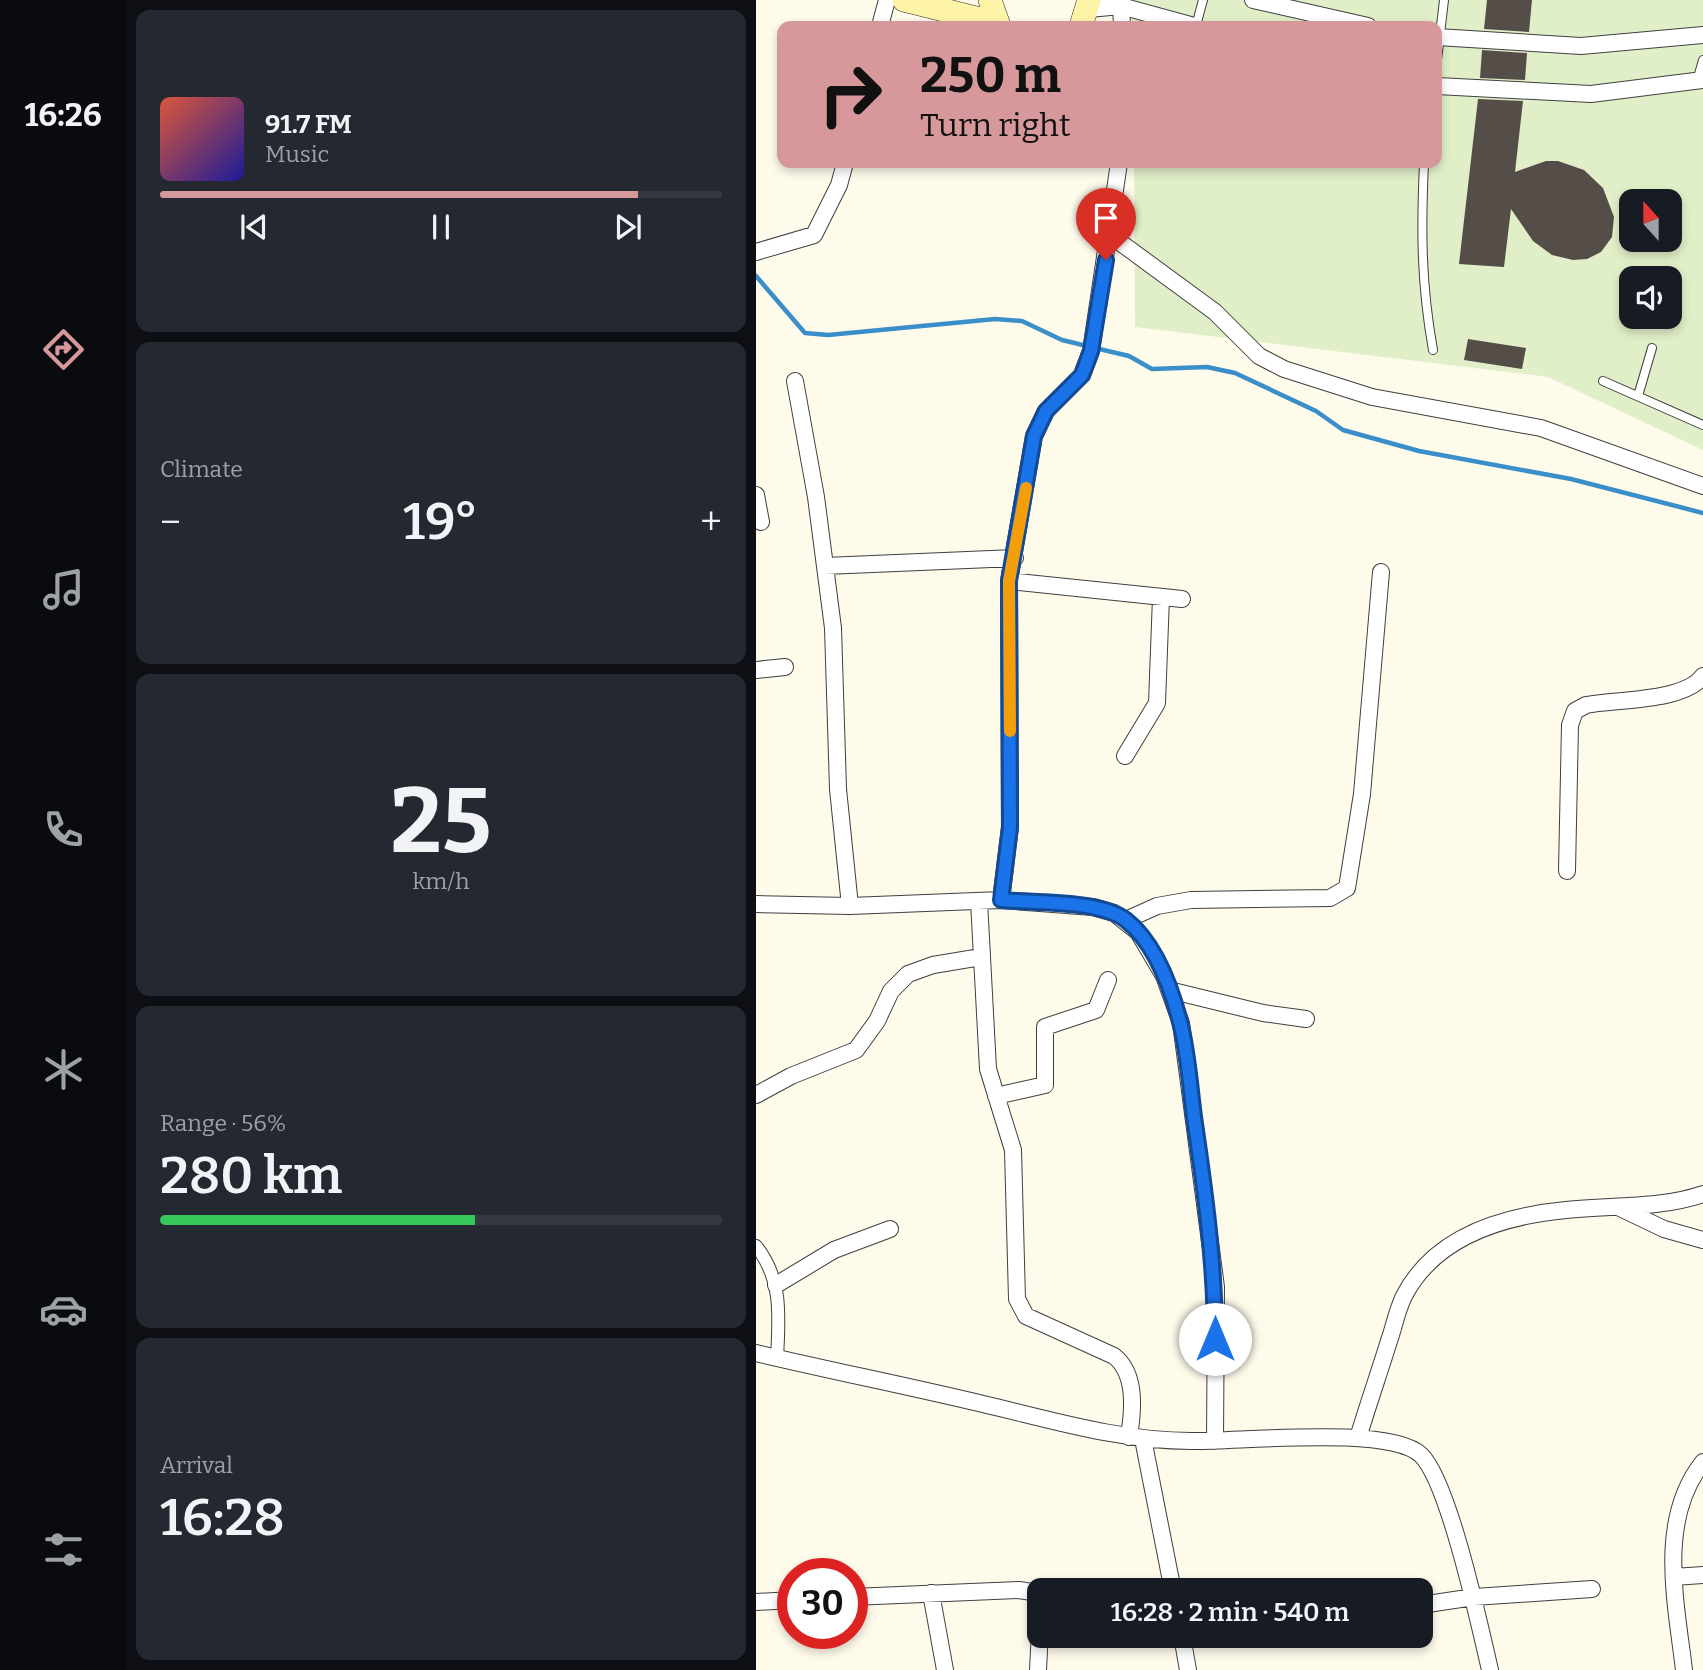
<!DOCTYPE html>
<meta charset="utf-8">
<style>
body{margin:0;font-family:Bitter,serif;background:#242831;color:#f1f3f6;height:100vh;display:flex;flex-direction:column;font-size:26px;white-space:nowrap}
*{box-sizing:border-box;margin:0}
p{font-size:23px;color:#9ea1a6}
.icon{flex:none;width:38px;height:38px;fill:none;stroke:currentColor;stroke-width:2;stroke-linecap:round;stroke-linejoin:round}
.map{position:relative;flex:1;overflow:hidden}
.details{display:flex;flex-direction:column;gap:10px;padding:10px;background:#0d0f14;width:630px}
.details>*{flex:none}
.guide{position:absolute;left:21px;top:21px;width:665px;height:147px;border-radius:14px;box-shadow:0 4px 10px #0003;background:#d7989c;color:#111;overflow:hidden}
.needle{width:46px;rotate:339deg}
.tools{position:absolute;left:863px;top:189px;display:grid;gap:14px}
.tools a{display:grid;place-items:center;width:63px;height:63px;border-radius:14px;background:#171b24;box-shadow:0 4px 10px #0003;font-size:35px}
.speed{position:absolute;left:21px;top:1558px;display:flex;gap:14px;font-size:35px;font-weight:700;text-align:center}
.speed>*{display:grid;place-content:center;width:91px;height:91px;border-radius:50%;background:#171b24;box-shadow:0 4px 10px #0003;line-height:1}
.speed .limit{border:10px solid #d22;background:#fff;color:#111}
.pin{position:absolute;display:grid;place-items:center;width:60px;height:60px;color:#fff;margin:-72px -30px;border-radius:50% 50% 50% 0;rotate:-45deg;box-shadow:0 0 7px #0007}
.pin .icon{rotate:45deg}
.me{position:absolute;width:77px;margin:-38px;rotate:0deg;stroke-linejoin:round;filter:drop-shadow(0 0 5px #0008)}
.turn{display:flex;align-items:center;gap:24px;height:147px;padding:0 28px;font-size:32px}
.turn .icon{width:91px;height:91px;stroke-width:2.5}
.turn b{display:block;font-size:49px;line-height:60px}
.big{font-size:52px;font-weight:600;line-height:1.1}
.details .card{flex:1;display:flex;flex-direction:column;justify-content:center;gap:10px;min-width:0;padding:0 24px;border-radius:14px;background:#242831}
.details .dial{align-items:center;gap:0}
.dial b{font-size:91px;line-height:1}
.song{display:flex;align-items:center;gap:21px}
.cover{width:84px;height:84px;border-radius:10px;background:linear-gradient(135deg,hsl(10 70% 55%),hsl(240 70% 35%))}
.played{height:7px;border-radius:4px;background:linear-gradient(90deg,#d7989c 85%,#363941 85%)}
.keys{display:flex;justify-content:space-around;direction:ltr}
.heat{display:flex;justify-content:space-between;align-items:center;font-size:38px;direction:ltr}
.charge{height:10px;border-radius:5px;background:linear-gradient(90deg,#34c759 56%,#363941 0)}
.trip{position:absolute;left:271px;top:1578px;width:406px;height:70px;border-radius:14px;background:#171b24;box-shadow:0 4px 10px #0003;font-weight:600;line-height:70px;text-align:center}
main{display:flex;flex:1;min-height:0}
.tab-bar{display:flex;flex-direction:column;width:126px;justify-content:space-around;align-items:center;background:#090b0e;color:#9ea1a6}
.tab-bar .icon{width:49px;height:49px}
.tab-bar .selected{color:#d7989c}
.tab-bar b{font-size:32px;color:#f1f3f6}
.map>svg:first-child{display:block}
.pitch{fill:#e1efc8;fill-rule:evenodd}
.lines{fill:none;stroke-linecap:round;stroke-linejoin:round}
.stream{stroke:#3a8ec9;stroke-width:4.5}
.building{fill:#544d48}
.service-casing{stroke:#3f3f3f;stroke-width:10}
.pedestrian-casing{stroke:#3f3f3f;stroke-width:14}
.minor-casing{stroke:#3f3f3f;stroke-width:18}
.secondary-casing{stroke:#2e2e2e;stroke-width:24}
.service{stroke:#fff;stroke-width:8}
.pedestrian{stroke:#fff;stroke-width:12}
.minor{stroke:#fff;stroke-width:16}
.secondary{stroke:#fdf4a8;stroke-width:23}
.route-casing{stroke:#114b97;stroke-width:18}
.route{stroke:#1a73e8;stroke-width:12}
.slow{stroke:#f59e0b;stroke-width:12}
</style>
<main>
<nav class="tab-bar">
<b>16:26</b>
<svg class="icon selected" aria-label="directions" viewBox="0 0 24 24"><path d="M12 3l9 9-9 9-9-9zM9 14v-3h6M13 9l2 2-2 2"/></svg>
<svg class="icon" aria-label="music" viewBox="0 0 24 24"><path d="M9 18V5l10-2v13"/><circle cx="6" cy="18" r="3"/><circle cx="16" cy="16" r="3"/></svg>
<svg class="icon" aria-label="phone" viewBox="0 0 24 24"><path d="M5 4h4l2 5-3 2q2 4 5 5l2-3 5 2v4C11 20 4 13 5 4z"/></svg>
<svg class="icon" aria-label="climate" viewBox="0 0 24 24"><path d="M12 3v18M4 7l16 10M4 17L20 7"/></svg>
<svg class="icon" aria-label="car" viewBox="0 0 24 24"><path d="M5 17H2v-5l4-1 3-4h7l3 4 3 1v5h-3M9 17h6M6 11h13"/><circle cx="7" cy="17" r="2"/><circle cx="17" cy="17" r="2"/></svg>
<svg class="icon" aria-label="filters" viewBox="0 0 24 24"><path d="M4 7h16M4 17h16"/><circle cx="9" cy="7" r="2"/><circle cx="15" cy="17" r="2"/></svg>
</nav>
<section class="details">
<div class="card">
<div class="song"><i class="cover"></i><div><b>91.7 FM</b><p>Music</p></div></div>
<div class="played"></div>
<div class="keys"><svg class="icon" aria-label="previous" viewBox="0 0 24 24"><path d="M18 5L8 12l10 7zM5 5v14"/></svg><svg class="icon" aria-label="pause" viewBox="0 0 24 24"><path d="M8 5v14M16 5v14"/></svg><svg class="icon" aria-label="next" viewBox="0 0 24 24"><path d="M6 5l10 7-10 7zM19 5v14"/></svg></div>
</div>
<div class="card"><p>Climate</p>
<div class="heat"><a>−</a><b class="big">19°</b><a>+</a></div>
</div>
<div class="card dial"><b>25</b><p>km/h</p></div>
<div class="card"><p>Range · 56%</p><b class="big">280 km</b><div class="charge"></div></div>
<div class="card"><p>Arrival</p><b class="big">16:28</b></div>
</section>
<div class="map">
<svg width="947" height="1670" viewBox="0 0 947 1670">
<rect width="100%" height="100%" fill="#fefbeb"/>
<path class="pitch" d="M376 0H947V450L792 377 379 327 378 163H681V26H376ZM875 201H914V240H875ZM875 278H914V317H875Z"/>
<g class="lines">
<path class="stream" d="M0 276 49 333 72 335 239 319 266 321 306 340 331 346
M339 348 373 356 396 369 451 367 479 373 560 411 587 430 663 451 815 479 947 513"/>
</g>
<path class="building" d="M731 0H776L773 32 728 29Z
M726 50 771 53 769 80 724 78Z
M722 99 767 101 759 172 790 161H802L828 170 847 188 858 217 856 237 845 252 831 259 817 260 796 255 777 241 755 209 748 267 703 264Z
M712 339 770 348 766 369 708 360Z"/>
<g class="lines">
<defs>
<path id="service" d="M440 26 447 0
M681 60 688 0
M941 81 947 60
M668 163C665 230 665 283 677 350
M847 381 947 425
M882 396 896 348"/>
<path id="pedestrian" d="M0 1246C27 1280 23 1317 21 1358"/>
<path id="minor" d="M497 0 612 26
M365 6 366 26
M333 9 365 6 438 26
M124 26 131 0
M681 37 825 46 947 35
M681 86 835 94 947 80
M354 235 459 312 503 356 528 369 616 397 785 428 947 486
M0 252 58 235 83 185 89 163
M39 381 60 497 77 628 82 789 94 906
M0 495 5 522
M69 566 259 558
M253 581 426 599
M0 670 29 667
M369 756 401 703 405 597
M811 871 814 725 819 711 830 705C860 699 928 702 947 676
M245 900 254 827 253 581 278 436 290 411 326 375 335 351 363 163
M223 901 232 1069 257 1150 261 1299 270 1316 358 1356C381 1374 377 1411 373 1437
M0 904 94 906 245 900 337 907 358 913 382 932 408 976 425 1023 460 1287 459 1441
M370 920 401 906 435 900 574 898 591 888 606 794 625 572
M413 990 507 1013 550 1019
M0 1095 35 1076 100 1050 121 1021 135 991 152 974 177 965 225 957
M240 1096 289 1085V1027L340 1010 352 980
M864 1208 908 1229 947 1240
M20 1285 78 1250 134 1229
M0 1353C76 1371 152 1386 227 1404 296 1420 364 1441 435 1441 483 1442 633 1425 665 1455 693 1482 724 1627 734 1670
M602 1438C612 1405 623 1373 633 1341 638 1327 641 1310 648 1296 679 1236 748 1216 810 1210 855 1205 904 1209 947 1194
M387 1439 417 1591
M918 1577 947 1575
M175 1593 189 1670
M96 1597 263 1590 276 1592 284 1603
M0 1602 37 1600
M665 1605 718 1597 836 1589
M426 1636 432 1670
M282 1670 284 1631
M928 1670C920 1602 901 1520 947 1462"/>
<path id="secondary" d="M148 0 240 23
M234 0 243 26
M325 26 333 0"/>
</defs>
<use href="#service" class="service-casing"/>
<use href="#pedestrian" class="pedestrian-casing"/>
<use href="#minor" class="minor-casing"/>
<use href="#secondary" class="secondary-casing"/>
<use href="#service" class="service"/>
<use href="#pedestrian" class="pedestrian"/>
<use href="#minor" class="minor"/>
<use href="#secondary" class="secondary"/>
</g>
<g class="lines">
<defs>
<path id="route" d="M350 260 335 351 326 375 290 411 278 436 253 581 254 827 245 900C279 903 344 900 370 920 399 943 415 987 424 1022 432 1052 434 1086 438 1117 449 1191 459 1264 459 1339"/>
</defs>
<use href="#route" class="route-casing"/>
<use href="#route" class="route"/>
<path class="slow" d="M254 731 253 581 270 488"/>
</g>
</svg>
<div class="tools">
<a><svg class="needle" viewBox="-14 -14 28 28"><path d="M0-13l5 13h-10z" fill="#e53935"/><path d="M0 13l5-13h-10z" fill="#9ea1a6"/></svg></a>
<a><svg class="icon" aria-label="sound" viewBox="0 0 24 24"><path d="M4 9h4l5-4v14l-5-4H4zM17 9q2 3 0 6"/></svg></a>
</div>
<div class="speed"><div class="limit">30</div></div>
<div class="pin" style="left:350px;top:260px;background:#d93025"><svg class="icon" aria-label="arrive" viewBox="0 0 24 24"><path d="M6 21V4h12l-3 4 3 4H6"/></svg></div>
<svg class="me" style="left:459px;top:1339px" viewBox="-20 -20 40 40"><circle r="19" fill="#fff"/><path d="M0-13L10 11 0 6-10 11z" fill="#1a73e8"/></svg>
<div class="trip">16:28 · 2 min · 540 m</div>
<div class="guide">
<div class="turn"><svg class="icon" aria-label="right" viewBox="0 0 24 24"><path d="M7 20v-9h11M14 6l5 5-5 5"/></svg><div><b>250 m</b>Turn right</div></div>
</div>
</div>
</main>
